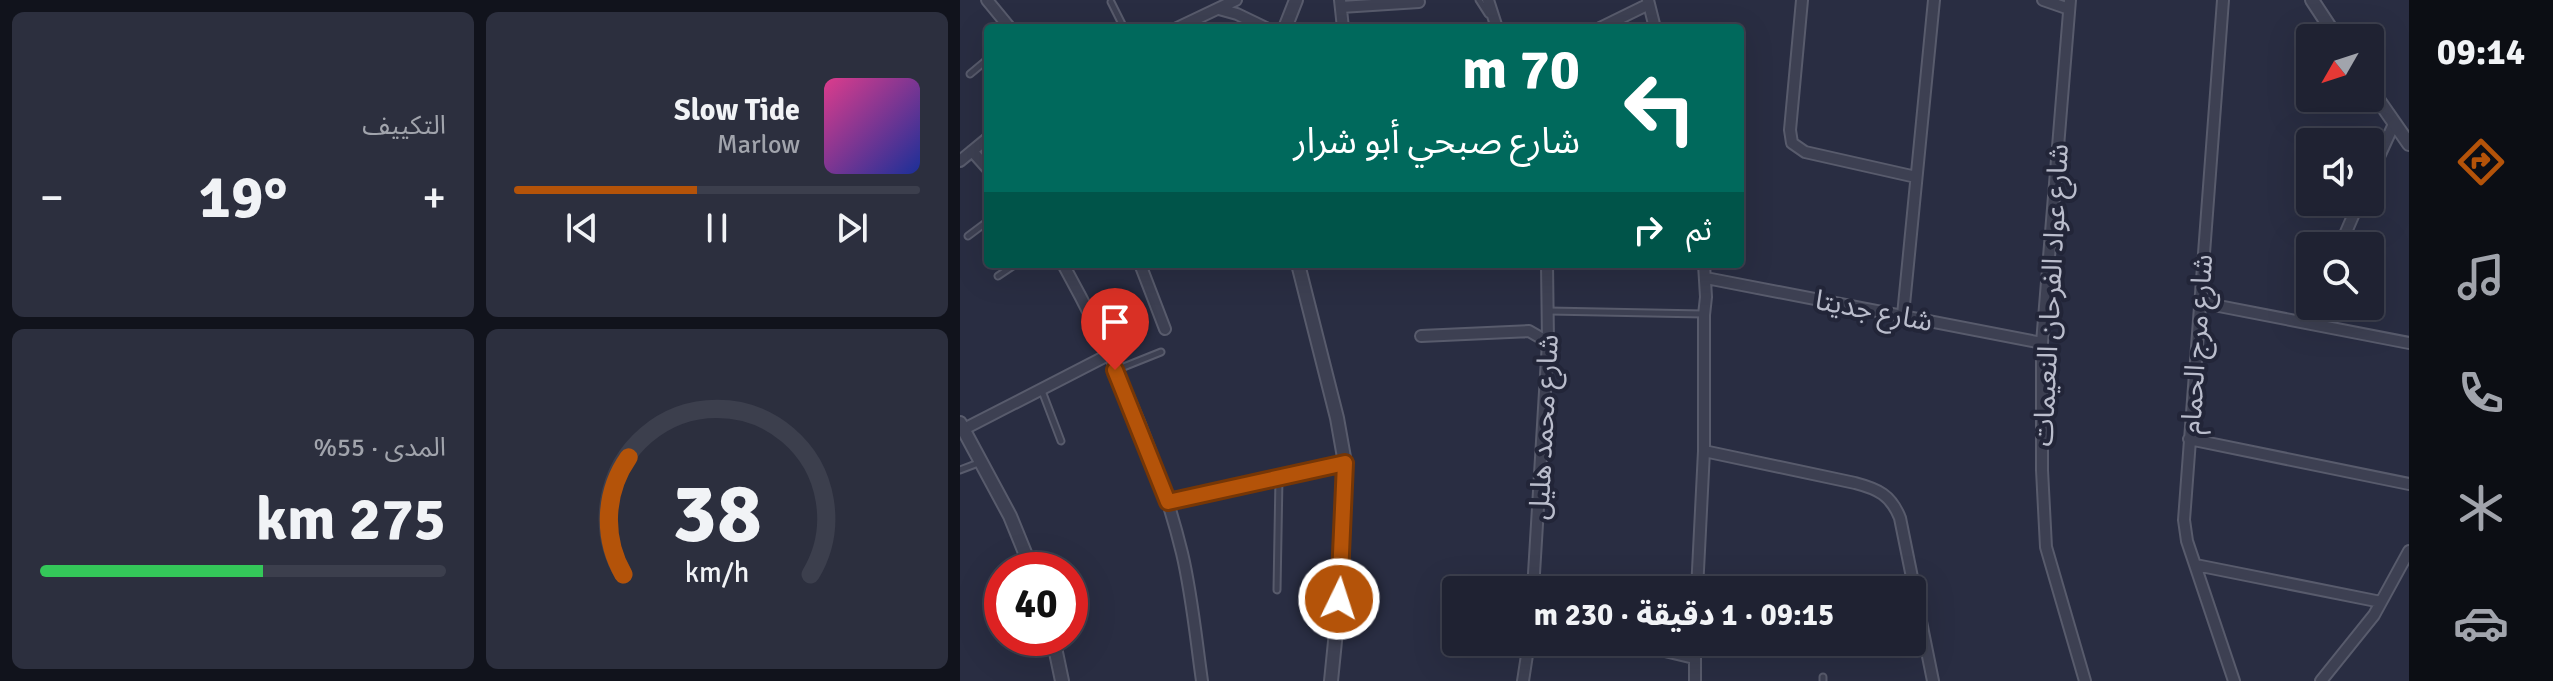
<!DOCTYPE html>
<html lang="ar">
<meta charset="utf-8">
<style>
body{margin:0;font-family:Signika,"Noto Sans Arabic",sans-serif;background:#2c2f3e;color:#f1f3f6;direction:rtl;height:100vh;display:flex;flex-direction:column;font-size:30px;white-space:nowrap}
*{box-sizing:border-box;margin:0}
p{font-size:26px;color:#a1a4ac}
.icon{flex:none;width:44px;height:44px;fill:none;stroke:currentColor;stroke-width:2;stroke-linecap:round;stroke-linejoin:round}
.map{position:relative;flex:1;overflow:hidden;direction:ltr}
.panel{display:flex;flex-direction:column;gap:12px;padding:12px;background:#11131c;width:960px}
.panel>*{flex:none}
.top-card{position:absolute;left:24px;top:24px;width:760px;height:244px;border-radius:8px;box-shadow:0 8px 32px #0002,0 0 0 2px #3c3f4d;direction:rtl;background:#00695c;color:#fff;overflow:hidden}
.needle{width:52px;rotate:231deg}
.buttons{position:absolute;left:1336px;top:24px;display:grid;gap:16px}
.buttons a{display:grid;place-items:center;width:88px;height:88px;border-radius:8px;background:#1f2232;box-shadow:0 8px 32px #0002,0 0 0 2px #3c3f4d;font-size:40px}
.speed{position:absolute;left:24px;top:552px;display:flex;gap:16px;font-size:40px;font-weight:700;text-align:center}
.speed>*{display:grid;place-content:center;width:104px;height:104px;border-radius:50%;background:#1f2232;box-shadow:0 8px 32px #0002,0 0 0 2px #3c3f4d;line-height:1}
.speed .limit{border:12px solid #d22;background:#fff;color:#111}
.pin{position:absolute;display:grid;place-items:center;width:68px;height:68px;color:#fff;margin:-82px -34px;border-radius:50% 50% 50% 0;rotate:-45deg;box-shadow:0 0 8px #0007}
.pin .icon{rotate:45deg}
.me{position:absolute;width:88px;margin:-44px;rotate:4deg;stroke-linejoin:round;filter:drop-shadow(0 0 6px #0008)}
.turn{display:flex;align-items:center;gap:28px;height:168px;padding:0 32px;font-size:36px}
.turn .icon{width:104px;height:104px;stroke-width:2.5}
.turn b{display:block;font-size:56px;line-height:68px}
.then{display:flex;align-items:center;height:76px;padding:0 32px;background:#0003;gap:16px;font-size:30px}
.big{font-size:60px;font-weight:800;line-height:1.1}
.panel .widget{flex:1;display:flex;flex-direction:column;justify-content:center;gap:12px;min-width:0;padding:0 28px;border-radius:12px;background:#2c2f3e}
.panel .dial{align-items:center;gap:0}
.dial svg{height:208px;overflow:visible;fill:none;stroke:#3c3f4d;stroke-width:7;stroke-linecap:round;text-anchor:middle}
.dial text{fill:#f1f3f6;stroke:none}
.song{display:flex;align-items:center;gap:24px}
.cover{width:96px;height:96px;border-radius:12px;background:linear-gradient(135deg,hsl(330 70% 55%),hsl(230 70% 35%))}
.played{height:8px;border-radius:4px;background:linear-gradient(90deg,#b45309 45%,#3c3f4d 45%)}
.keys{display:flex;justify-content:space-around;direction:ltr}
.heat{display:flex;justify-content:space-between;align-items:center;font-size:44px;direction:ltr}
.charge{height:12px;border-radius:6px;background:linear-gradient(90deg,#34c759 55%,#3c3f4d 0)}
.panel .tiles{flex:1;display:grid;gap:12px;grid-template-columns:repeat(2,1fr)}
.trip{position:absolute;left:482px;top:576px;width:484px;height:80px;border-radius:8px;background:#1f2232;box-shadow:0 8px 32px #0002,0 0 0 2px #3c3f4d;font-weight:800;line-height:80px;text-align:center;direction:rtl}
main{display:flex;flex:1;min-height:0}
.menu{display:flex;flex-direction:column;width:144px;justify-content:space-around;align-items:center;background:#0c0e14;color:#a1a4ac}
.menu .icon{width:56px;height:56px}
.menu .active{color:#b45309}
.menu b{font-size:36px;color:#f1f3f6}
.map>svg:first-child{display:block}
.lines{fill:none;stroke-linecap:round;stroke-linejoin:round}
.service-casing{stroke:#585b6c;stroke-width:9}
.minor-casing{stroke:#585b6c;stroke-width:14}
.tertiary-casing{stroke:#585b6c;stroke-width:16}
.service{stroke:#3d4052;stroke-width:5}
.minor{stroke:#3d4052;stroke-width:10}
.tertiary{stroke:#3d4052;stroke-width:12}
.route-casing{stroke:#753606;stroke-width:20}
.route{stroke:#b45309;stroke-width:14}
.labels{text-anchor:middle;stroke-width:8;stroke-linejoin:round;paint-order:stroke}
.street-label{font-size:28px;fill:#babdcc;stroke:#222538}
</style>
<main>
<nav class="menu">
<b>09:14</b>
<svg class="icon active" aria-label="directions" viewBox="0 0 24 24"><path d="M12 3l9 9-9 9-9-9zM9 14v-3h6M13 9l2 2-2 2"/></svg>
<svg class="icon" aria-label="music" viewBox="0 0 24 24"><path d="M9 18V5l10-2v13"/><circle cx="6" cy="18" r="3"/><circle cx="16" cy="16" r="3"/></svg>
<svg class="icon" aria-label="phone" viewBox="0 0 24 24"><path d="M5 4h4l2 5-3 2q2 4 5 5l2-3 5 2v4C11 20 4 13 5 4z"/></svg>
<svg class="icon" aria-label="climate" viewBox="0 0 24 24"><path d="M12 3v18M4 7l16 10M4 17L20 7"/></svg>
<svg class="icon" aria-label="car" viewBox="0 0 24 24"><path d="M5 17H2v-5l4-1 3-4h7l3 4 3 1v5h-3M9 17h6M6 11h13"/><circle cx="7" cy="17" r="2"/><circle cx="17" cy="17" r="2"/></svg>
</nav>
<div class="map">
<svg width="1449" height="681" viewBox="0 0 1449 681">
<rect width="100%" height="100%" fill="#292d42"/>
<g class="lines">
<defs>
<path id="service" d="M519 0 528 14
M151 2 164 28
M10 74 28 59
M8 236 28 221
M38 276 56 264
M589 311 743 314
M156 370 201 352
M82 391 101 441
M0 470 21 462
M317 590 319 478
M863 677V681"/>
<path id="minor" d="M27 0 50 28
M380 0 383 28
M528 0 537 28
M688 0 695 28
M842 0 830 130 832 143 845 152 956 177
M1083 0 1109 9
M1110 0 1082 343V470L1086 547 1125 681
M1263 0 1224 520 1227 541 1274 681
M381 7 459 2
M259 9 277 14 306 28
M217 28 276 0
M640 28 689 4
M12 151 28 169
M0 161 28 138
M1410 176 1434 124
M1380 246 1399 202
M103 264C152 353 198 455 222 553 232 595 236 639 242 681
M180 264 205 329
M746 278 1082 343
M1238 302 1449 343
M943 315 974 0
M1351 324 1358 306
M461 336 569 331 588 342
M4 429 148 355
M1229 439 1449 484
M744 451 895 483C918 489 931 495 940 518L973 681
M208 502 385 463
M1236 565 1421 602
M573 590 588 342 587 264
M737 590 744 451V315L746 297 744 264
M667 642 734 658
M563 681 569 642
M735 681V642
M1361 681 1414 615 1449 551"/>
<path id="tertiary" d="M1352 0 1377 38
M325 28 336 0
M1410 88 1449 144
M338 264 377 418 385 463 382 572 371 681
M0 423 50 516 72 570
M93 638 102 681"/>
</defs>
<use href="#service" class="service-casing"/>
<use href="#minor" class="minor-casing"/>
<use href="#tertiary" class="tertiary-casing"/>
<use href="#service" class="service"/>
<use href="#minor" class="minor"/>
<use href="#tertiary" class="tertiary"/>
</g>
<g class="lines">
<defs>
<path id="route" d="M155 370 208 502 385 463 379 599"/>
</defs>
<use href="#route" class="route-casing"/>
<use href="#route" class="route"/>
</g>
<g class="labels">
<g class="street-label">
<text transform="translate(1090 295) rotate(-87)" y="10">شارع عواد الفرحان النعيمات</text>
<text transform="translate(914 310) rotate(11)" y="10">شارع جديتا</text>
<text transform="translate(1236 344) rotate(-86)" y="10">شارع مرج الحمام</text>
<text transform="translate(583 427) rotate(-87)" y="10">شارع محمد هليل</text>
</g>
</g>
</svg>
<div class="buttons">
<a><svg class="needle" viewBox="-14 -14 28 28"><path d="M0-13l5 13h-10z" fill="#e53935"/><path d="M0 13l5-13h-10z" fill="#a1a4ac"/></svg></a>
<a><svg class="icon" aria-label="sound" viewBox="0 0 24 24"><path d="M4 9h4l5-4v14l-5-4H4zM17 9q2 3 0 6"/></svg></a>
<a><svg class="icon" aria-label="search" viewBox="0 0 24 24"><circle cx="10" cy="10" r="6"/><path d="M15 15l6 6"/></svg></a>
</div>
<div class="speed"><div class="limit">40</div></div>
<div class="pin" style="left:155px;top:370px;background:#d93025"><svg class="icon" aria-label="arrive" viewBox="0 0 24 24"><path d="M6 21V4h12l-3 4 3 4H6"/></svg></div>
<svg class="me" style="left:379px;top:599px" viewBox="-20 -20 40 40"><circle r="17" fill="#b45309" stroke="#fff" stroke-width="3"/><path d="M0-11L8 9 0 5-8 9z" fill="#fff"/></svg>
<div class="trip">09:15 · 1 دقيقة · 230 m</div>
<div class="top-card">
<div class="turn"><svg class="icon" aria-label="left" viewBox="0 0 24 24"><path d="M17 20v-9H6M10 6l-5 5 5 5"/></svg><div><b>70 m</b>شارع صبحي أبو شرار</div></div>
<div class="then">ثم<svg class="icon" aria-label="right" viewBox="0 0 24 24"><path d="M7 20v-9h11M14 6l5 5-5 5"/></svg></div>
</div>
</div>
<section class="panel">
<div class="tiles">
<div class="widget">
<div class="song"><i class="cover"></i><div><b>Slow Tide</b><p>Marlow</p></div></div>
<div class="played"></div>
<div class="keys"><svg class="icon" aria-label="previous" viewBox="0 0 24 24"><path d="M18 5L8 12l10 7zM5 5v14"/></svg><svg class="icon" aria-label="pause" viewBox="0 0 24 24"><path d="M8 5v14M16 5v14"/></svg><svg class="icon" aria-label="next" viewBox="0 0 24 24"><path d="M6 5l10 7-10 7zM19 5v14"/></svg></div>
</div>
<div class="widget"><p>التكييف</p>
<div class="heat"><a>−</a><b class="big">19°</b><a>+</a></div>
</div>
<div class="widget dial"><svg viewBox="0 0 100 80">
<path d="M14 69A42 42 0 1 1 86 69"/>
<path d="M14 69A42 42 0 0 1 16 24" stroke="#b45309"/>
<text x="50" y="56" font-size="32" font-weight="700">38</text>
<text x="50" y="72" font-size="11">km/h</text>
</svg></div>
<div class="widget"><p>المدى · 55%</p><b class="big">275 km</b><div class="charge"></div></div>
</div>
</section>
</main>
